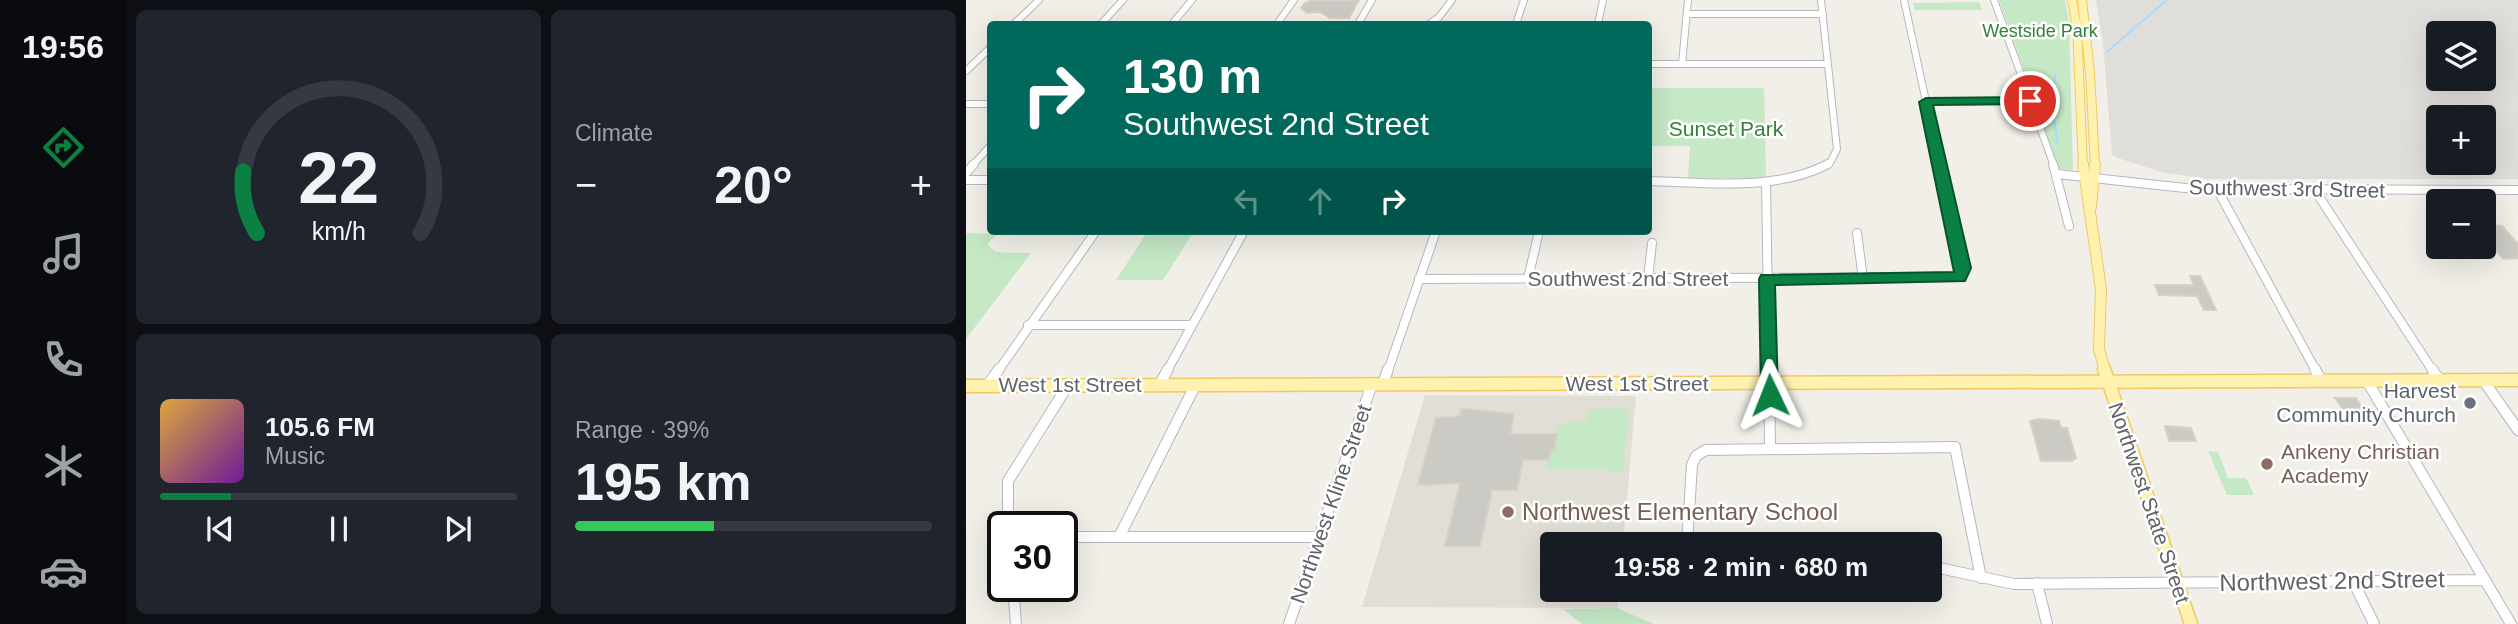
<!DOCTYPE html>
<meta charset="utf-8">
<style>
body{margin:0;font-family:Arial,sans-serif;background:#20242c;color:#f1f3f6;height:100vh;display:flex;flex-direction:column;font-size:26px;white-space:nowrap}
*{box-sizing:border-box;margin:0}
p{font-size:23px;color:#9ea1a6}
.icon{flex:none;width:38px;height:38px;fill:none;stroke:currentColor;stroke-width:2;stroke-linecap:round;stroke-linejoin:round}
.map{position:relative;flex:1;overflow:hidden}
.side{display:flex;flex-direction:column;gap:10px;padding:10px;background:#0d0f14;width:840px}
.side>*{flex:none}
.hud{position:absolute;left:21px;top:21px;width:665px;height:214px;border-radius:7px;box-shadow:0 7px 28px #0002;background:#00695c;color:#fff;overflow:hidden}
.buttons{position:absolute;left:1460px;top:21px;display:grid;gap:14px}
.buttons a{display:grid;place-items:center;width:70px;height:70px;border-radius:7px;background:#171b24;box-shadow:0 7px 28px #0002;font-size:35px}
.speed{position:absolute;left:21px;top:511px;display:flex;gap:14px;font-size:35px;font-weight:700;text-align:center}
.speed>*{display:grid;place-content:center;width:91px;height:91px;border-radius:50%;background:#171b24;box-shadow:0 7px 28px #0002;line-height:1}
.speed .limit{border:4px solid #111;border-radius:10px;background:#fff;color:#111}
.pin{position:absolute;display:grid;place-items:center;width:60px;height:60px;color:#fff;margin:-30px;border:4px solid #fff;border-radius:50%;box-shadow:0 2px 7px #0007}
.me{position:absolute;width:77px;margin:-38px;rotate:358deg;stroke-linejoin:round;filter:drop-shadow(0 0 5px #0008)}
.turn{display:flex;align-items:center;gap:24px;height:147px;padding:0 21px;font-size:32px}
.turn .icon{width:91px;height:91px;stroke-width:2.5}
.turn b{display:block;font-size:49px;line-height:60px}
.lanes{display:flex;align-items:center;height:66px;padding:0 21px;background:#0003;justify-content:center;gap:35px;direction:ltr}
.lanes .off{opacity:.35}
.big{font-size:52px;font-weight:700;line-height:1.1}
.side .card{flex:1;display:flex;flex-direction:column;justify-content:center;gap:10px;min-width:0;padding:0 24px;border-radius:10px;background:#20242c}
.side .dial{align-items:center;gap:0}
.dial svg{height:182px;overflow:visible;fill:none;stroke:#363941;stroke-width:7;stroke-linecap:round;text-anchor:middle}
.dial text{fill:#f1f3f6;stroke:none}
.song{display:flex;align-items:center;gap:21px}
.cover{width:84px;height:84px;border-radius:10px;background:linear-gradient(135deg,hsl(40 70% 55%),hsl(280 70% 35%))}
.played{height:7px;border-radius:4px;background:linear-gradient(90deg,#0b8043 20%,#363941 20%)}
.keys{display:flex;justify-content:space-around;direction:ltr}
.heat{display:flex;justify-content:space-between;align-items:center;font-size:38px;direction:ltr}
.charge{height:10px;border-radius:5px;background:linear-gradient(90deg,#34c759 39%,#363941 0)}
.side .tiles{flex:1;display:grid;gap:10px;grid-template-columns:repeat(2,1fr)}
.trip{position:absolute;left:574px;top:532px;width:402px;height:70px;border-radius:7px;background:#171b24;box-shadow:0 7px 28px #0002;font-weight:700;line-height:70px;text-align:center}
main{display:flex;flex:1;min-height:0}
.tabs{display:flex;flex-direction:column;width:126px;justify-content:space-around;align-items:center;background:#090b0e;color:#9ea1a6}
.tabs .icon{width:49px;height:49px}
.tabs .on{color:#0b8043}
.tabs b{font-size:32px;color:#f1f3f6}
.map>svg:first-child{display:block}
.industrial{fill:#e0deda;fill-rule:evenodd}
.education{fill:#e1ded6}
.green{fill:#c5e8c5}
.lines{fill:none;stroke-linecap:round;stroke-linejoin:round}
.stream-far1{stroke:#aadaff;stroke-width:2}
.stream{stroke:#aadaff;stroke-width:3.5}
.building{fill:#cccac5;stroke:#d6d1c6;stroke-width:2}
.minor-far2-casing{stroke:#b5b8bc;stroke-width:8}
.minor-far1-casing{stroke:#b5b8bc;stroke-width:10}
.minor-casing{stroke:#b5b8bc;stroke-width:12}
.major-far2-casing{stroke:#f2c960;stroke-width:10}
.major-far1-casing{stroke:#f2c960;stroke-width:12}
.major-casing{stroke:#f2c960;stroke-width:15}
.minor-far2{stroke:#fff;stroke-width:6}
.minor-far1{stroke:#fff;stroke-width:8}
.minor{stroke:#fff;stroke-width:10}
.major-far2{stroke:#fff2af;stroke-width:8}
.major-far1{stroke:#fff2af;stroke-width:10}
.major{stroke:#fff2af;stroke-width:12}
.route{fill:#0b8043;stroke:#07532c;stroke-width:2}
.worship-dot{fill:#6b7280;stroke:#fff;stroke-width:2.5}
.education-dot{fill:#8d6e63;stroke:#fff;stroke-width:2.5}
.labels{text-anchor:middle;stroke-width:5;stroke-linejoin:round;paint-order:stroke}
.far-park-label{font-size:18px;fill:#348238;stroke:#fff}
.park-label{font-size:21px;fill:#348238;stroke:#fff}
.street-label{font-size:21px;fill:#5f6368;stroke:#fff}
.worship-label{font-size:21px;fill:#5b616d;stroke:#fff;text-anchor:end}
.education-label{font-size:21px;fill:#785e54;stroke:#fff;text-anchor:start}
.near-education-label{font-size:24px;fill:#785e54;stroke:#fff;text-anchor:start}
.near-street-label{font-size:24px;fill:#5f6368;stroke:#fff}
</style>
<main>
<nav class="tabs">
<b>19:56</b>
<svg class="icon on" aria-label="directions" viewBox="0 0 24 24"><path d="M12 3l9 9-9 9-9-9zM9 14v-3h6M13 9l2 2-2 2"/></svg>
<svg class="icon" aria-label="music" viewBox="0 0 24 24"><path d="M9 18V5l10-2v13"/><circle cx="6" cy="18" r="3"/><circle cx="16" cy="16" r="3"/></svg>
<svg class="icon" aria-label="phone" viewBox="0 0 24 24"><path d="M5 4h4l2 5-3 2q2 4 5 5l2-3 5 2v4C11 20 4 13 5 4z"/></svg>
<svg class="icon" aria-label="climate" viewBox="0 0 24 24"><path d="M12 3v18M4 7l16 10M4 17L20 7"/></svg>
<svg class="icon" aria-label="car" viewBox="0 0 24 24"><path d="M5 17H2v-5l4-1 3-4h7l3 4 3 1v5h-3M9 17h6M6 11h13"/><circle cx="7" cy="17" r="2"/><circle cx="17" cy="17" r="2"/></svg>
</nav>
<section class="side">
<div class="tiles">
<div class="card dial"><svg viewBox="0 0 100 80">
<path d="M14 69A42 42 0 1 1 86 69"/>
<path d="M14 69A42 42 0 0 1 8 42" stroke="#0b8043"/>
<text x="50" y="56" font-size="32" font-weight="700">22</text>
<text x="50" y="72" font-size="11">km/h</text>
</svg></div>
<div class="card"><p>Climate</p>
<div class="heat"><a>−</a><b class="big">20°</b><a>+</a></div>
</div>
<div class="card">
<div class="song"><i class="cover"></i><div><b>105.6 FM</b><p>Music</p></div></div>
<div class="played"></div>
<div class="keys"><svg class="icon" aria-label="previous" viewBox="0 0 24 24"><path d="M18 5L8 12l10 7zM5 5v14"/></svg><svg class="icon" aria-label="pause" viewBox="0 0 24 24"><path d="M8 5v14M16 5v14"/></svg><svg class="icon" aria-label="next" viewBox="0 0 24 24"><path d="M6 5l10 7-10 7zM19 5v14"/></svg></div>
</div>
<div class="card"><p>Range · 39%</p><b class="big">195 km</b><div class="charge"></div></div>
</div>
</section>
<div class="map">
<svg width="1552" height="624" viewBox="0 0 1552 624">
<rect width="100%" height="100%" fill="#f1efe8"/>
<path class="industrial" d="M1130 0H1552V179H1242L1195 172 1152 158 1146 155 1137 44ZM1472 33H1517V79H1472ZM1472 117H1517V163H1472Z"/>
<path class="education" d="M459 395 670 396 657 544H586V590H653L651 608 396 607Z"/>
<path class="green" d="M1033 0H1099L1103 22 1107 170 1093 169 1090 161Z
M1013 2 1016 10H949L947 3Z
M683 88H798L800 178H722L724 146H683Z
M182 231H228L197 280H150Z
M0 233 30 234 21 245 30 252 65 253 0 339Z
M663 408 657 471 649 473 638 469H580L585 449H588L592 423 620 422 622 409Z
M1242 451 1252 452 1262 478H1280L1288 495H1261Z
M651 608 688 624H616L597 609Z"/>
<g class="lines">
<path class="stream-far1" d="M1142 51 1201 0
M1089 74 1087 113 1092 145"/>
<path class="stream" d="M660 538 715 535
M645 539H656"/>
</g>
<path class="building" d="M347 0H393L383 18H364L354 12 341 13 335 8 339 3Z
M1517 225 1536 226 1552 244V258L1537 259 1517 234Z
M1224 276H1234L1250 310H1238L1231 296 1193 295 1189 285H1228Z
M1369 398H1390L1397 409H1393L1399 420H1385Z
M495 409 548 414 544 434H591L588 450 585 449 583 460H557L551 490H526L514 546H479L494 483 452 485 470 418 489 417 494 415Z
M1074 419 1093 421 1095 428H1101L1110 458 1106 461H1075L1064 421Z
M1199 426 1225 428 1230 441H1203Z"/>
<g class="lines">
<defs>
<path id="minor-far2" d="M855 0 871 149 864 163 858 166
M938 0 974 166
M1028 0 1088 166
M721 14H857
M48 24 73 0
M135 24 157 0
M206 24 226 0
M311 24 328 0
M392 24 406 0
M463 24 473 17 486 0
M550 24 558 0
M632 24 637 0
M682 64H862
M716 64 722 0
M0 71 24 48
M960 101H1064
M0 104H24
M6 166 24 146"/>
<path id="minor-far1" d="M1087 164 1103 226
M0 173 8 164
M1091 174 1228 189 1552 190
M0 180H24
M682 181C740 182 809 192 862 164
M800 182 803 371
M1251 189 1350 371
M1348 189 1467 371
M891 233 897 279
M453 279 993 277 997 269 974 164
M562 279 573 231
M682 279 686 243
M62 325H226
M32 371 130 231
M201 371 278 231
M422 371 470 231"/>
<path id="minor" d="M803 369 804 448
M1349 369 1355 381
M1466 369 1473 380
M1517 380 1552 430
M1401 381 1545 624
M194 384 202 369
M417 384 422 369
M21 386 33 369
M42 527V481L102 385
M96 537H353
M153 537 230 384
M721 544 726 465 730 456 740 450 989 447 1015 578
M964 566 1048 584 1519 580
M1387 581 1408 624
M1071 583 1081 624
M47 586 50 624
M323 624 406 384"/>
<path id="major-far2" d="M1106 0 1111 27 1117 166
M1116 0 1124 72 1129 166"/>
<path id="major-far1" d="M1117 164 1135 289 1133 349 1139 371
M1125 207 1129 164"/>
<path id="major" d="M1138 369 1225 624
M0 386 1552 380"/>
</defs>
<use href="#minor-far2" class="minor-far2-casing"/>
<use href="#minor-far1" class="minor-far1-casing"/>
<use href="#minor" class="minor-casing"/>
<use href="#major-far2" class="major-far2-casing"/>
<use href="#major-far1" class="major-far1-casing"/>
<use href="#major" class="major-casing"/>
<use href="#minor-far2" class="minor-far2"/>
<use href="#minor-far1" class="minor-far1"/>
<use href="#minor" class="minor"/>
<use href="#major-far2" class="major-far2"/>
<use href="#major-far1" class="major-far1"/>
<use href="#major" class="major"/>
</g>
<path class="route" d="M1064 97 1069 98V104L967 105 1005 268 999 281 809 285 812 395 810 400H798L795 395 793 279 795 275 988 272 953 102 960 98Z"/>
<circle class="worship-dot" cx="1504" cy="403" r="7"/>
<g class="education-dot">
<circle cx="1301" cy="464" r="7"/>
<circle cx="542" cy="512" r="7"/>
</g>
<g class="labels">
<g class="far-park-label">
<text x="1074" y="37">Westside Park</text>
</g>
<g class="park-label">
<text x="760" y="136">Sunset Park</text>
</g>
<g class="street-label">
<text transform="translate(1321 189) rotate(1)" y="7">Southwest 3rd Street</text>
<text x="662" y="286">Southwest 2nd Street</text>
<text x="671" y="391">West 1st Street</text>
<text x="104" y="392">West 1st Street</text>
<text transform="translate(1183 503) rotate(71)" y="7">Northwest State Street</text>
<text transform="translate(365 504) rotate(-71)" y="7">Northwest Kline Street</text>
</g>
<g class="worship-label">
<text x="1490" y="398">Harvest<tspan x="1490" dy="24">Community Church</tspan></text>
</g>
<g class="education-label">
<text x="1315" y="459">Ankeny Christian<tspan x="1315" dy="24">Academy</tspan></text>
</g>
<g class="near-education-label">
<text x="556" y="520">Northwest Elementary School</text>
</g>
<g class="near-street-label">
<text transform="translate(1366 581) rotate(-1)" y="8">Northwest 2nd Street</text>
</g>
</g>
</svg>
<div class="buttons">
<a><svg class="icon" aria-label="layers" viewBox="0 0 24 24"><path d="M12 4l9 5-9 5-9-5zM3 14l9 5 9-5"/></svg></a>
<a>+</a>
<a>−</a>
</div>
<div class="speed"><div class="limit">30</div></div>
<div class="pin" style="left:1064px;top:101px;background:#d93025"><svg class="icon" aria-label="arrive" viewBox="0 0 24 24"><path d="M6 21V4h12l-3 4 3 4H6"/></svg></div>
<svg class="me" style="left:804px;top:395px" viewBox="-20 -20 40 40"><path d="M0-17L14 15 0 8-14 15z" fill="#0b8043" stroke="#fff" stroke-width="4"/></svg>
<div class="trip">19:58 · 2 min · 680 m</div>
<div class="hud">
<div class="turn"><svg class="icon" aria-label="right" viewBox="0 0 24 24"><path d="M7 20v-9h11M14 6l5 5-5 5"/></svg><div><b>130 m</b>Southwest 2nd Street</div></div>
<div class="lanes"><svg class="icon off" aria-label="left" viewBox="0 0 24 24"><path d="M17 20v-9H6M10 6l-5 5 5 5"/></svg><svg class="icon off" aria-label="ahead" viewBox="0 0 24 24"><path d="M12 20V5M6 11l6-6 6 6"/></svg><svg class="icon" aria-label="right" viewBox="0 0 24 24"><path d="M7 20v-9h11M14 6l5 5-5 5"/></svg></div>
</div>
</div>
</main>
